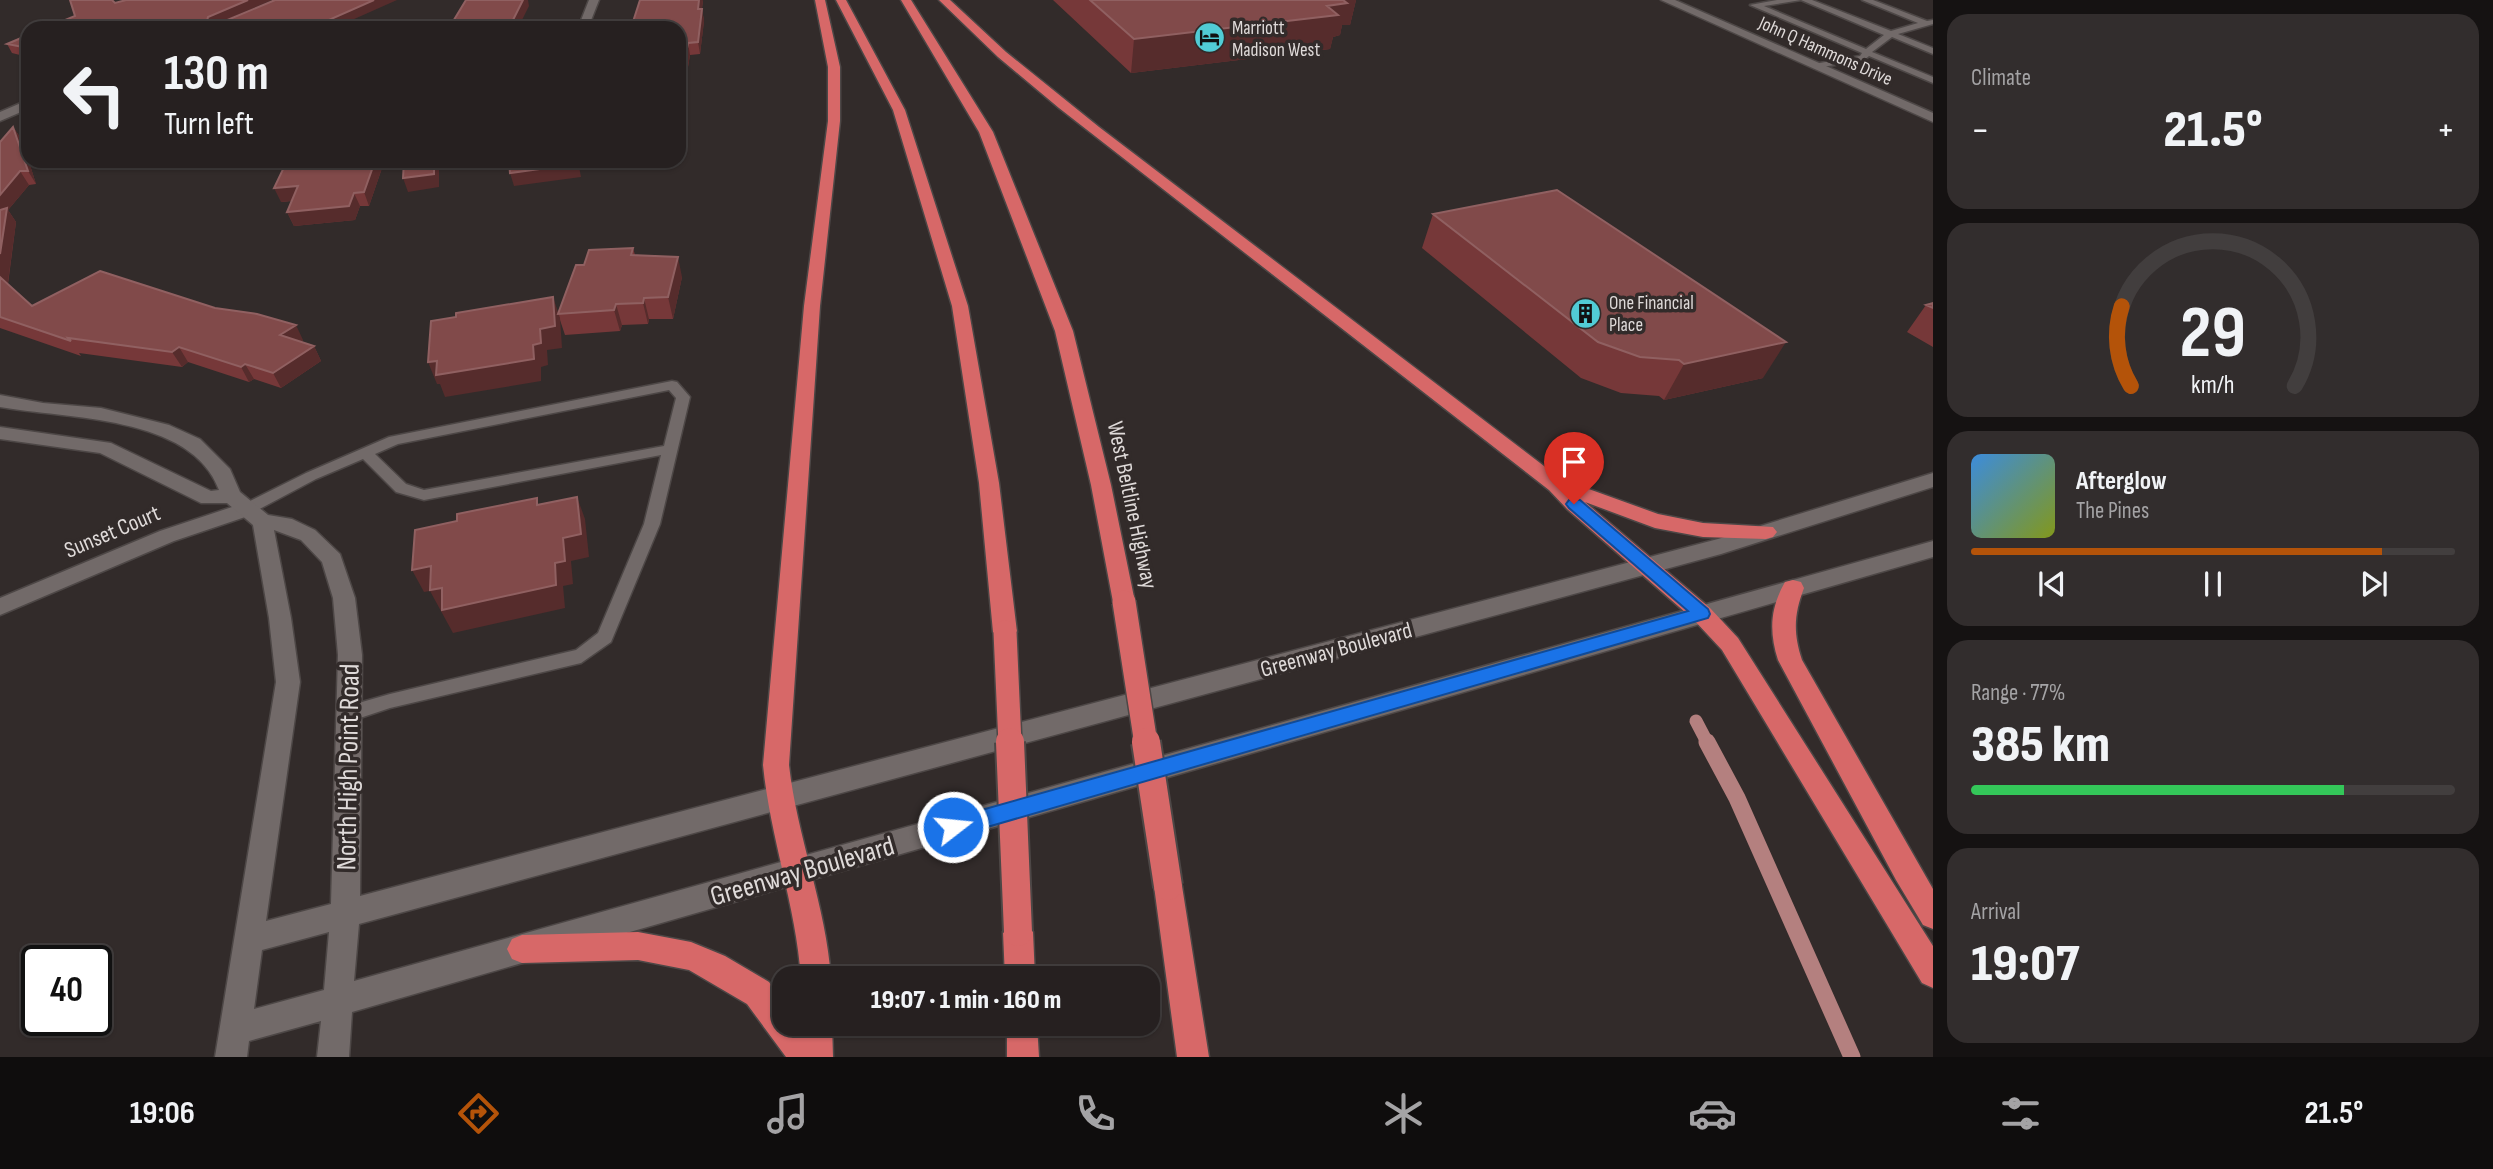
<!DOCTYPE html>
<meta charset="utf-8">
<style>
body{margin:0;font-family:"Sofia Sans Condensed",sans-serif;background:#322d2d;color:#f1f3f6;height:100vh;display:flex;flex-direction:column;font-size:26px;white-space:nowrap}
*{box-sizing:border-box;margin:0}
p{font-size:23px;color:#a4a3a5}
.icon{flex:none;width:38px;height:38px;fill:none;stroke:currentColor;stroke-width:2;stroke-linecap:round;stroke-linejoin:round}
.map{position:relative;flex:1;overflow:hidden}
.panel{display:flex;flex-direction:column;gap:14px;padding:14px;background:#151212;width:560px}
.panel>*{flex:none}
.top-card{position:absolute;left:21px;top:21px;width:665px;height:147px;border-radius:21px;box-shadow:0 2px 5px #0004,0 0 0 2px #423e3e;background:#262020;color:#f1f3f6;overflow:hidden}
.speed{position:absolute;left:21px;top:945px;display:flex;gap:14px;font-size:35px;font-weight:700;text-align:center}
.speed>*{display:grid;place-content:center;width:91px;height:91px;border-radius:50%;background:#262020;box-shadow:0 2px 5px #0004,0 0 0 2px #423e3e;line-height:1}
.speed .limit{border:4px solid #111;border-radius:10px;background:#fff;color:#111}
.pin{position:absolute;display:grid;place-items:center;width:60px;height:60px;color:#fff;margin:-72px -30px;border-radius:50% 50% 50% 0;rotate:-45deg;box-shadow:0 0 7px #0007}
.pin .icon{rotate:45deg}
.me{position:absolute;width:77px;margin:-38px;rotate:74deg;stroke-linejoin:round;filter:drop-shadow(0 0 5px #0008)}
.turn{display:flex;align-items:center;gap:24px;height:147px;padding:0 28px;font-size:32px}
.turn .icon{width:91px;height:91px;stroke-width:2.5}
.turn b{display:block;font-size:49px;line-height:60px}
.big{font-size:52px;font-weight:800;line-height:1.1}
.panel .card{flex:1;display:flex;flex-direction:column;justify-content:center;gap:10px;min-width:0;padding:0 24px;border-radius:21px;background:#322d2d}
.panel .dial{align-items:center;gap:0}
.dial svg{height:182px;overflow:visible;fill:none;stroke:#423e3e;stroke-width:7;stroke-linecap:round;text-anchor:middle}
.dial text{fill:#f1f3f6;stroke:none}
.song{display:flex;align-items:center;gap:21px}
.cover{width:84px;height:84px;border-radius:10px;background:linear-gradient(135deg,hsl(210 70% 55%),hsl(70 70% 35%))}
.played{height:7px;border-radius:4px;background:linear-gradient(90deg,#b45309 85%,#423e3e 85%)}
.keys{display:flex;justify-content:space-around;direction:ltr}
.heat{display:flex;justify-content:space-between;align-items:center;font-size:38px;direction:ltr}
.charge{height:10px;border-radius:5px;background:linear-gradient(90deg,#34c759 77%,#423e3e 0)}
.trip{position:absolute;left:772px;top:966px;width:388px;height:70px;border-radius:21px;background:#262020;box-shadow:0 2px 5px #0004,0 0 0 2px #423e3e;font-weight:800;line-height:70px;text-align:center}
.dock{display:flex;height:112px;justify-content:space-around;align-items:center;background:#0f0d0d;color:#a4a3a5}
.dock .icon{width:49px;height:49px}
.dock .current{color:#b45309}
.dock b{font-size:32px;color:#f1f3f6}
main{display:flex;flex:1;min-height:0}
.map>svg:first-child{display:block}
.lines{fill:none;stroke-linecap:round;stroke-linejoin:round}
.stream-far1{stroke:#b4807f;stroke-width:13}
.stream{stroke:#b4807f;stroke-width:17}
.service-casing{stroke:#4d4746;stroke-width:3}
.minor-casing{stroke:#4d4746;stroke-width:3}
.tertiary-casing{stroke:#4d4746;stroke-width:3}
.motorway-casing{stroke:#4d4746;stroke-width:3}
.service{fill:#726a69;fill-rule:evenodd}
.minor{fill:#726a69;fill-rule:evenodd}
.tertiary{fill:#726a69;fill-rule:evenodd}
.motorway{fill:#d76868;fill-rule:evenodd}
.motorway-bridge-far1-casing{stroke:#4d4746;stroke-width:26;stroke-linecap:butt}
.motorway-bridge-casing{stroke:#4d4746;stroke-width:32;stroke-linecap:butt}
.motorway-bridge-far1{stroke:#d76868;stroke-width:23}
.motorway-bridge{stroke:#d76868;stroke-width:28}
.wall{fill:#763839}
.shaded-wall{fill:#562c2c}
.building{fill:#814a4a;stroke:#906061;stroke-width:2}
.route{fill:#1a73e8;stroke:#114b97;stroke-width:2}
.labels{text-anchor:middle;stroke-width:7;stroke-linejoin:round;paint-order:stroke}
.far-poi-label{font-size:19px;fill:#dfdad9;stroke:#322b2a;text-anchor:start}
.far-street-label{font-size:19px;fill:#dfdad9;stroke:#322b2a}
.street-label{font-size:23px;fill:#dfdad9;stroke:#322b2a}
.near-street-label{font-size:28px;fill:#dfdad9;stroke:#322b2a}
</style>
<main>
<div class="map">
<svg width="1933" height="1057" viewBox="0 0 1933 1057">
<rect width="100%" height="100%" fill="#322b2a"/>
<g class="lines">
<path class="stream-far1" d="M1696 721 1708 744"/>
<path class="stream" d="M1707 742 1737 798 1852 1057"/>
<defs>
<path id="service" d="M1777 0H1801L1764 6 1866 49 1884 35 1801 0H1812L1891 31 1918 23 1862 0H1873L1927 21 1933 20V24L1898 34 1933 48V54L1892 37 1872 52 1933 77V83L1869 56 1863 61 1814 68V64L1860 56 1862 53 1750 5Z
M672 381 677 382 690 397 660 524 611 642 581 663 390 708 348 722 341 719 339 714 341 709 348 706 390 694 576 650 598 633 644 524 661 455 424 500 396 492 363 459 316 479 252 513H242L239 509 242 505 306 473 389 437ZM669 390 676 398 664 446 424 490 406 484 375 454 398 444Z"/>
<path id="minor" d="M589 0H599L588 28H578Z
M247 502 254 504 257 509 254 514 174 541 0 615V598L160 531Z"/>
<path id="tertiary" d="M1661 0H1675L1933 113V122Z
M28 100V109L0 121V112Z
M0 395 43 403 101 408 169 425 200 439 230 469 240 492 268 515 292 519 315 530 340 554 355 598 362 655 360 896 1718 539 1933 473V487L1721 554 359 924 354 981 1933 541V557L352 1012 349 1057H317L321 1021 249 1041 247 1057H215L276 682 269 618 253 525 227 503H201L100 453 0 439V427L111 443 211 491 219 490C192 415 66 419 0 407ZM274 530 301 540 322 562 333 598 338 655 331 904 266 921 300 682 291 618ZM329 932 324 990 254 1009 262 950Z"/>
<path id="motorway" d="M815 0H825L840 67V121L820 306 789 765C797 837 826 906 831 978H801C796 906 770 837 763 765L804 306 828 121V67Z
M836 0H846L905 110 968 306 999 483 1017 632 1013 638 1005 641 997 638 993 632 979 483 952 306 893 110Z
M901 0H911L993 132 1073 331 1111 485 1135 602 1132 608 1124 610 1116 608 1113 602 1091 485 1055 331 979 132Z
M939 0H950L1006 52 1099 127 1561 479 1658 514 1703 523 1773 527 1777 532 1773 537 1766 539 1703 537 1655 528 1585 502 1710 608 1738 638 1933 946V988L1922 983 1722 650 1694 620 1567 509 1549 490 1059 108 998 57Z
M1793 580 1801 582 1804 588C1794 614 1793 633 1802 660L1933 889V929L1923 925 1896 880 1778 660C1769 632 1770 608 1785 582Z
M1168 873 1178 877 1182 886 1209 1057H1177L1154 886 1158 877Z
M1018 918 1028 922 1033 932 1035 978H1005L1003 932 1008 922Z
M638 932 691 942 725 956 769 982 784 1003V1024H800L802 1026V1024H832L833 1057H786L747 1004 689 970 638 960 522 963 512 959 507 949 512 939 522 935Z
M1007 1024H1037L1039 1057H1007Z"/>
</defs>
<use href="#service" class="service-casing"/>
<use href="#minor" class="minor-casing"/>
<use href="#tertiary" class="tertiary-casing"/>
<use href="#motorway" class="motorway-casing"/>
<use href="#service" class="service"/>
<use href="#minor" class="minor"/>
<use href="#tertiary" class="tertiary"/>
<use href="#motorway" class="motorway"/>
<defs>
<path id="motorway-bridge-far1" d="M1124 602 1146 744
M1005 632 1010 744"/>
<path id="motorway-bridge" d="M1010 742 1018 932
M1146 742 1168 886"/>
</defs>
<use href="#motorway-bridge-far1" class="motorway-bridge-far1-casing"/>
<use href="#motorway-bridge" class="motorway-bridge-casing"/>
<use href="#motorway-bridge-far1" class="motorway-bridge-far1"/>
<use href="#motorway-bridge" class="motorway-bridge"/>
</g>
<path class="wall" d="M703 0 702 9 704 21 700 54 690 55 688 67H679V28Z
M1053 0H1356L1350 25H1342L1340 35 1333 37 1330 49 1131 73Z
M28 35V57L12 53 7 44Z
M13 127 22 140 36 184 29 185 8 210 16 222 8 284 32 306 303 340 301 342 314 346 321 361 281 388 254 379 249 382 188 362 182 367 79 353 81 356 0 328V142Z
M287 161H379L382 168 369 206H360L355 220 294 226 287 212 292 201 281 202Z
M1433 214 1763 378 1664 400 1659 396 1621 393 1581 378 1422 248Z
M633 248 635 255 682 277 673 319H649L648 324 622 325 620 331 565 335 558 314 584 265Z
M1933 303V347L1907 332 1926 305Z"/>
<path class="shaded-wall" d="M248 0H272L212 26 207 21 208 17Z
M374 0H397L334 28H316L315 26Z
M523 0H528L529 6 518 28H509Z
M699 0H703L700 21 698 9Z
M1333 0H1356L1350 25H1342L1340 35 1333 37 1330 49 1131 73 1134 39 1327 6Z
M702 9 704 21 700 54 698 42Z
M688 43 690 55 688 67 686 54Z
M13 127 22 140 36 184 28 171Z
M246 161H276L249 168Z
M375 161H379L382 168 369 206 364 192Z
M434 161H439V187L408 192 403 178Z
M578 161 581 177 514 186 510 173Z
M20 171 29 185 8 210 16 222 7 289 0 279V195Z
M298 186 305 199 281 202 274 188Z
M354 193 360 206 355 220 294 226 287 212Z
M678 257 682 277 673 319 668 297Z
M553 297 560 318 562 348 547 350 548 365 541 367V381L445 397 440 384H437L428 362 533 345Z
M644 298 649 319 648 324 643 303Z
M616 304 622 325 620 331 614 310Z
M296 325 303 340 287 350 280 335Z
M1786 342 1763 378 1664 400 1684 364Z
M314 346 321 361 281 388 273 373Z
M179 347 188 362 182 367 172 352Z
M245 364 254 379 249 382 241 367Z
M577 497 585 519 589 557 571 561 573 584 563 586 565 608 453 633 430 591 424 592 412 570 431 566 555 563Z"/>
<path class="building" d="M70 0H112L115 3 126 0H248L208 17 207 21H225L275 0H374L315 26 326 28H46L75 16Z
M466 0H523L509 28H449Z
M640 0H699L698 9H702L698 42 688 43 686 54 679 55V28H631Z
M1090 0H1343L1347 3 1327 6 1338 15 1134 39Z
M28 35V48L7 44Z
M13 127 28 171H20L0 195V142Z
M287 161H375L364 192 354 193 349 206 287 212 298 186 274 188Z
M404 161H434V174L403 178Z
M509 161H577V164L510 173Z
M1557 190 1786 342 1684 364 1679 360 1640 357 1598 342 1433 214Z
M7 208 0 254V210Z
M633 248 631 255 678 257 668 297 644 298 643 303 616 304 614 310 558 314 576 265H584L589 250Z
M100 271 215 308 257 314 296 325 280 335 314 346 273 373 245 364 241 367 179 347 172 352 68 338 71 341 0 317V277L32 306Z
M553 297 555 326 540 329 541 343 533 345 534 359 436 375 437 361 428 362 431 321 456 317V313Z
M1933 303V308L1926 305Z
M577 497 581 534 563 538 565 561 555 563 556 585 442 610V588L430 590 431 566 412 570 415 530 457 521V514L537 498V505Z"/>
<path class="route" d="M1574 499 1580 500 1708 609 1710 614 1708 618 953 837 945 834 942 827 945 821 953 818 1688 611 1569 508 1566 504 1569 500Z"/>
<defs>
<symbol id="hotel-disc" viewBox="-11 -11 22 22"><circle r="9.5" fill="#51ccd5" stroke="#322b2a"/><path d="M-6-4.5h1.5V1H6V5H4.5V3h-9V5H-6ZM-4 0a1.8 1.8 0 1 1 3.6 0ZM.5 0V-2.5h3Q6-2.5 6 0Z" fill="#111"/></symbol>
<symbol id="building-disc" viewBox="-11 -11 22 22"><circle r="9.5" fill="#51ccd5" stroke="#322b2a"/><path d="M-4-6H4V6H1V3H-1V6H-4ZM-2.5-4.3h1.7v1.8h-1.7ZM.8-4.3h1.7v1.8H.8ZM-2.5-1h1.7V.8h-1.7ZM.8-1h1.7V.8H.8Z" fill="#111"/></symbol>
</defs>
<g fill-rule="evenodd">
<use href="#hotel-disc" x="1192" y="20" width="35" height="35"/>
<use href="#building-disc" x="1568" y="296" width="35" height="35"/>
</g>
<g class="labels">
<g class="far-poi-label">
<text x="1232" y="34">Marriott<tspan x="1232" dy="22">Madison West</tspan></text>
<text x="1609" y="309">One Financial<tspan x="1609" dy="22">Place</tspan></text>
</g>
<g class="far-street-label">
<text transform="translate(1826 50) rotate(24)" y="7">John Q Hammons Drive</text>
</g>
<g class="street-label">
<text transform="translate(1133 505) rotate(78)" y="8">West Beltline Highway</text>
<text transform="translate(112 531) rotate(-23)" y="8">Sunset Court</text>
<text transform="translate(1336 649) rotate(-15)" y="8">Greenway Boulevard</text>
</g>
<g class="near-street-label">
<text transform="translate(347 767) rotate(-89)" y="10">North High Point Road</text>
<text transform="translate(802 870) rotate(-16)" y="10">Greenway Boulevard</text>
</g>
</g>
</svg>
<div class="speed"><div class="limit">40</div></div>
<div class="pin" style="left:1574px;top:504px;background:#d93025"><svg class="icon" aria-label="arrive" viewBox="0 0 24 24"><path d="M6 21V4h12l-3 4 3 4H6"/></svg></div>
<svg class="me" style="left:953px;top:827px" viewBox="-20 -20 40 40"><circle r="17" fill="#1a73e8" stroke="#fff" stroke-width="3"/><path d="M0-11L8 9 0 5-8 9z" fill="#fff"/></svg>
<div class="trip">19:07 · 1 min · 160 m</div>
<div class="top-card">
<div class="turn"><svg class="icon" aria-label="left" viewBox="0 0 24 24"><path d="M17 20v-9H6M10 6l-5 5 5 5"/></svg><div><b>130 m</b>Turn left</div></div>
</div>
</div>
<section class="panel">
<div class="card"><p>Climate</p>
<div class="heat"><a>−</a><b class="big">21.5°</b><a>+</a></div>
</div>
<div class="card dial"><svg viewBox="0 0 100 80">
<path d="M14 69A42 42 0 1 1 86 69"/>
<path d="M14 69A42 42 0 0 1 10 34" stroke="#b45309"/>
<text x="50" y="56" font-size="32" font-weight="700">29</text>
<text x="50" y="72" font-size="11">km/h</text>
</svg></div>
<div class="card">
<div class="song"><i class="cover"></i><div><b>Afterglow</b><p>The Pines</p></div></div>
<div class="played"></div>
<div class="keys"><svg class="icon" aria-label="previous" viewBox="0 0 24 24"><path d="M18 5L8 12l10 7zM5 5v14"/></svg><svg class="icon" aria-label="pause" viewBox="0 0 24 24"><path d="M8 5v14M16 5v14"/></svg><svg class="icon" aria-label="next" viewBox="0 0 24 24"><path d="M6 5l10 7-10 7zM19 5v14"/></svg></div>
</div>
<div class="card"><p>Range · 77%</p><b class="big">385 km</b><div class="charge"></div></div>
<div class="card"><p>Arrival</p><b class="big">19:07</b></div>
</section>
</main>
<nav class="dock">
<b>19:06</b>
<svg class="icon current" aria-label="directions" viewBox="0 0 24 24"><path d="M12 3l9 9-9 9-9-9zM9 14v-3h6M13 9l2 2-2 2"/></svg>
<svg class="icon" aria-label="music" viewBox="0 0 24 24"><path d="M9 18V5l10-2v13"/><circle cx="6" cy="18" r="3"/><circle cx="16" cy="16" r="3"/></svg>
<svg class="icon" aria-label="phone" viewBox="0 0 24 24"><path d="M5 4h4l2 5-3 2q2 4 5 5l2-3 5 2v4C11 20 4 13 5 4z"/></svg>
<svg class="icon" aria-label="climate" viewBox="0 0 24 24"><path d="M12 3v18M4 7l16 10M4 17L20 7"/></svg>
<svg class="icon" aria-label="car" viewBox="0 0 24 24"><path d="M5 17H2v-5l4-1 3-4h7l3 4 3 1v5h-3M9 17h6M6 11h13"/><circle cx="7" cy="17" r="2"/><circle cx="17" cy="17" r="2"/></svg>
<svg class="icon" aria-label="filters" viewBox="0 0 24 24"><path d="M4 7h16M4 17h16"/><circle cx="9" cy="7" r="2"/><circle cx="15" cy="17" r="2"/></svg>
<b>21.5°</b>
</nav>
